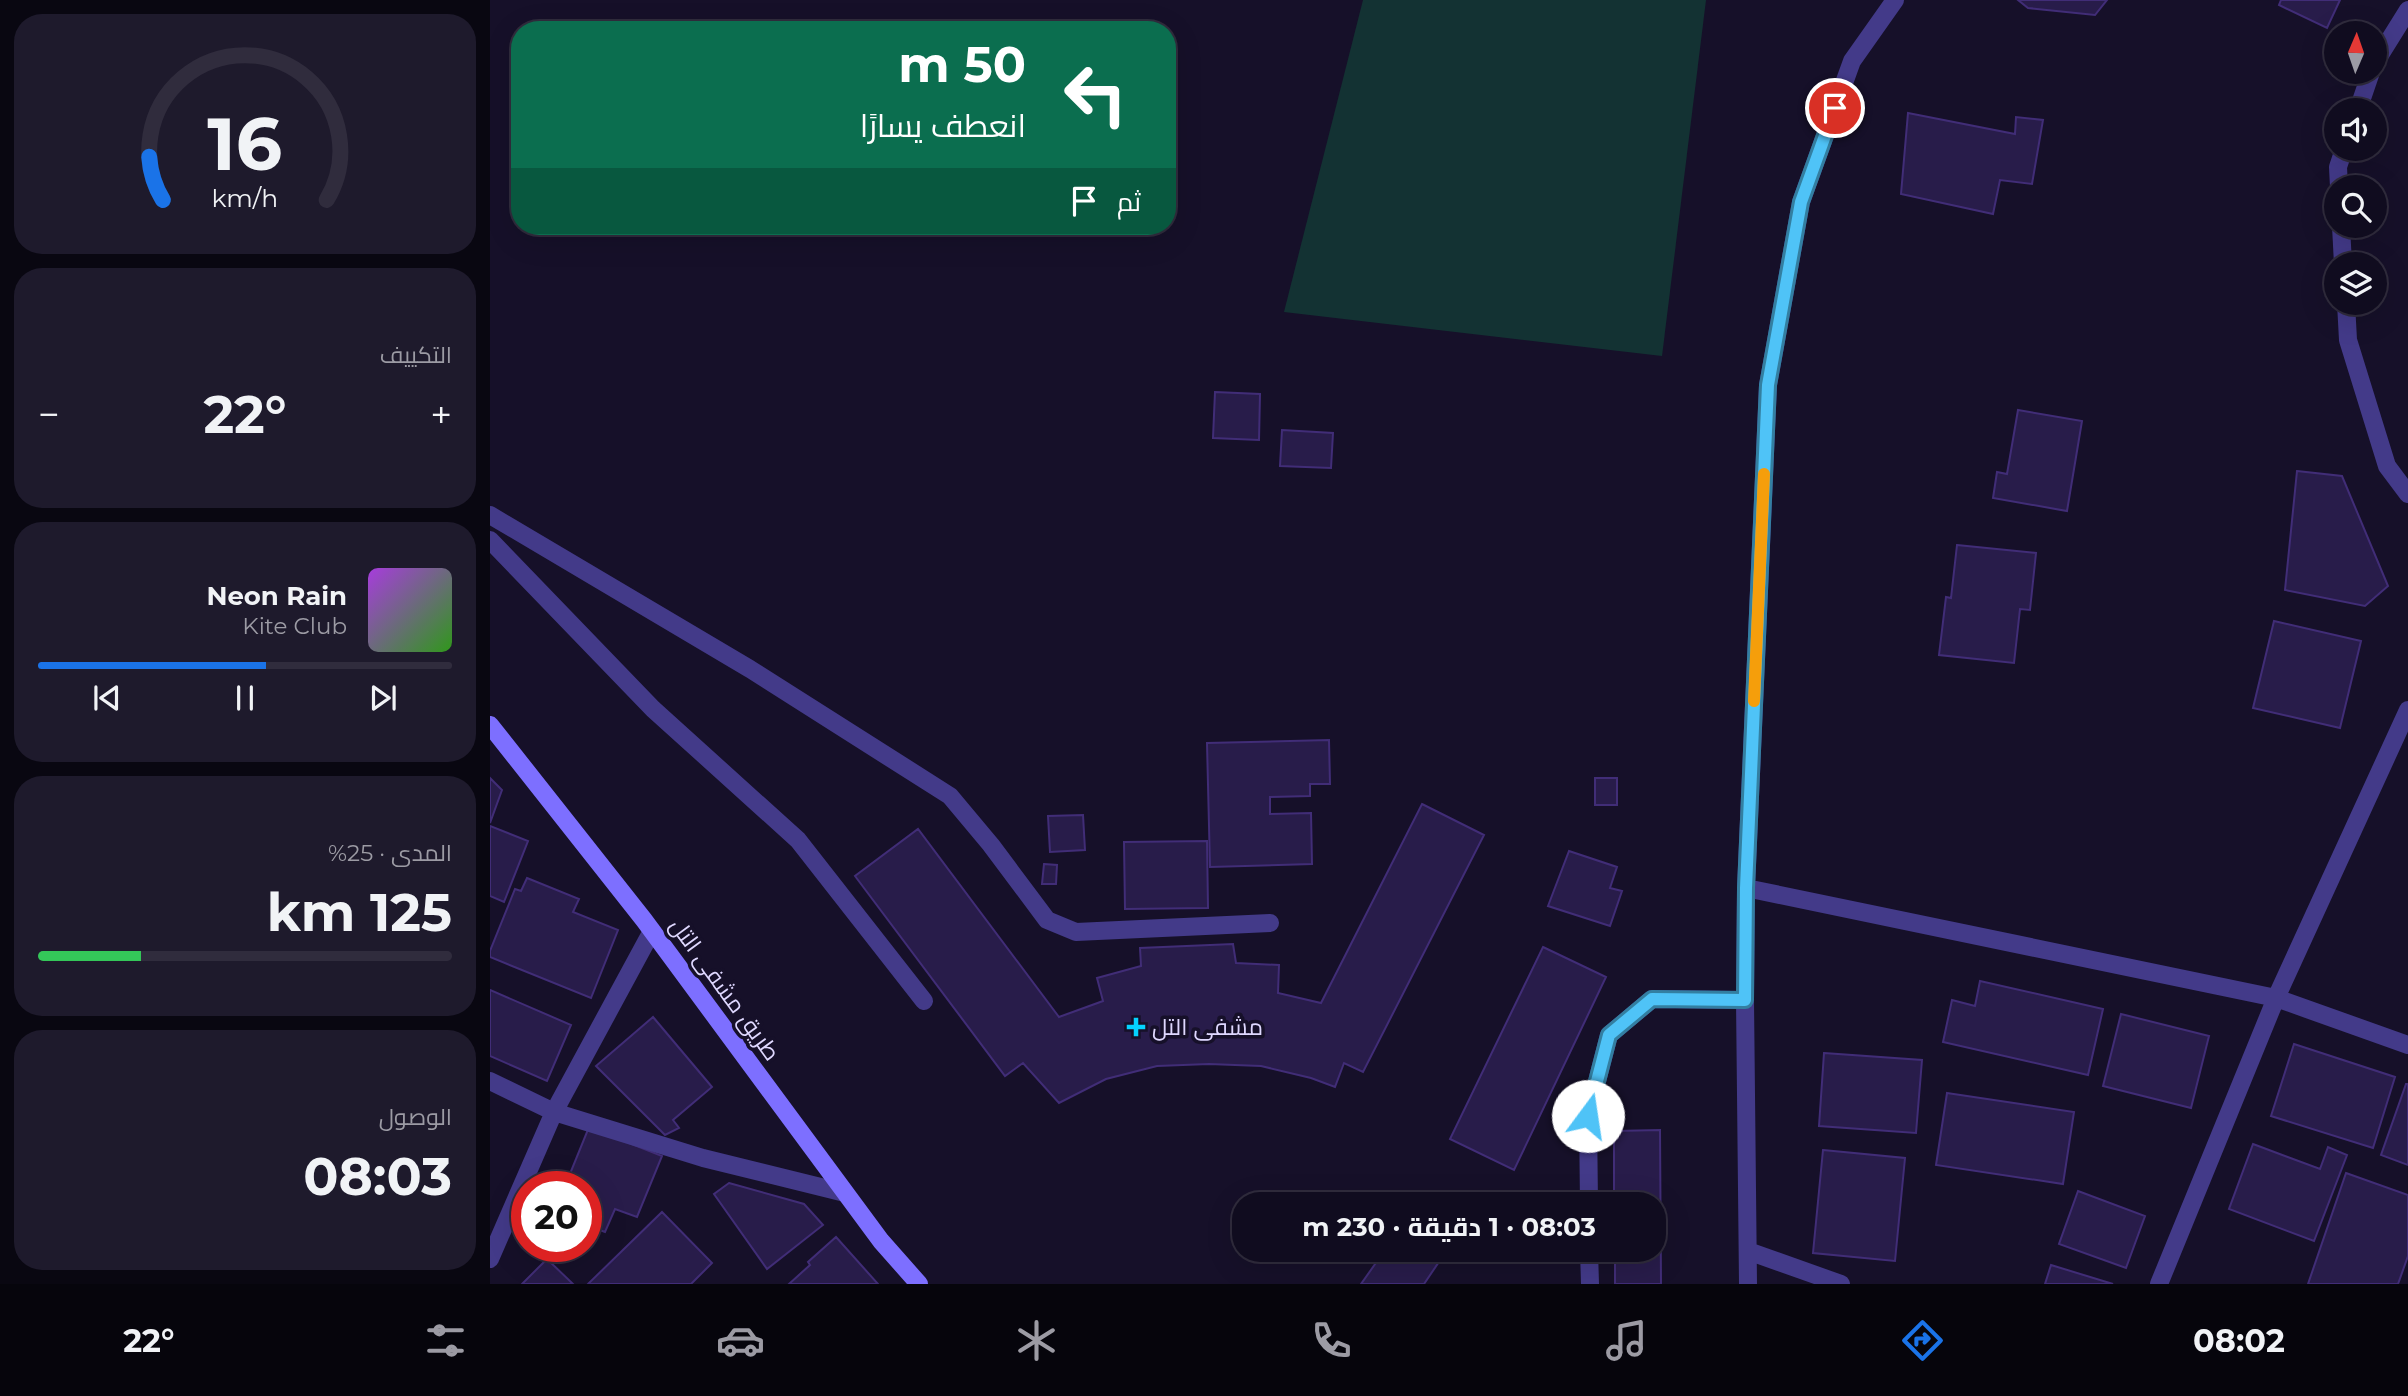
<!DOCTYPE html>
<html lang="ar">
<meta charset="utf-8">
<style>
body{margin:0;font-family:Montserrat,Cairo,sans-serif;background:#1e1a2c;color:#f1f3f6;direction:rtl;height:100vh;display:flex;flex-direction:column;font-size:26px;white-space:nowrap}
*{box-sizing:border-box;margin:0}
p{font-size:23px;color:#9c9ba4}
.icon{flex:none;width:38px;height:38px;fill:none;stroke:currentColor;stroke-width:2;stroke-linecap:round;stroke-linejoin:round}
.map{position:relative;flex:1;overflow:hidden;direction:ltr}
.details{display:flex;flex-direction:column;gap:14px;padding:14px;background:#090711;width:490px}
.details>*{flex:none}
.top-card{position:absolute;left:21px;top:21px;width:665px;height:214px;border-radius:28px;box-shadow:0 7px 28px #0002,0 0 0 2px #302c3d;direction:rtl;background:#0b6e4f;color:#fff;overflow:hidden}
.needle{width:46px;rotate:2deg}
.controls{position:absolute;left:1834px;top:21px;display:grid;gap:14px}
.controls a{display:grid;place-items:center;width:63px;height:63px;border-radius:50%;background:#100c1f;box-shadow:0 7px 28px #0002,0 0 0 2px #302c3d;font-size:35px}
.speed{position:absolute;left:21px;top:1171px;display:flex;gap:14px;font-size:35px;font-weight:700;text-align:center}
.speed>*{display:grid;place-content:center;width:91px;height:91px;border-radius:50%;background:#100c1f;box-shadow:0 7px 28px #0002,0 0 0 2px #302c3d;line-height:1}
.speed .limit{border:10px solid #d22;background:#fff;color:#111}
.pin{position:absolute;display:grid;place-items:center;width:60px;height:60px;color:#fff;margin:-30px;border:4px solid #fff;border-radius:50%;box-shadow:0 2px 7px #0007}
.me{position:absolute;width:77px;margin:-38px;rotate:14deg;stroke-linejoin:round;filter:drop-shadow(0 0 5px #0008)}
.turn{display:flex;align-items:center;gap:24px;height:147px;padding:0 35px;font-size:32px}
.turn .icon{width:91px;height:91px;stroke-width:2.5}
.turn b{display:block;font-size:49px;line-height:60px}
.then{display:flex;align-items:center;height:66px;padding:0 35px;background:#0003;gap:14px;font-size:26px}
.big{font-size:52px;font-weight:700;line-height:1.1}
.details .card{flex:1;display:flex;flex-direction:column;justify-content:center;gap:10px;min-width:0;padding:0 24px;border-radius:28px;background:#1e1a2c}
.details .dial{align-items:center;gap:0}
.dial svg{height:182px;overflow:visible;fill:none;stroke:#302c3d;stroke-width:7;stroke-linecap:round;text-anchor:middle}
.dial text{fill:#f1f3f6;stroke:none}
.song{display:flex;align-items:center;gap:21px}
.cover{width:84px;height:84px;border-radius:10px;background:linear-gradient(135deg,hsl(280 70% 55%),hsl(110 70% 35%))}
.played{height:7px;border-radius:4px;background:linear-gradient(90deg,#1a73e8 55%,#302c3d 55%)}
.keys{display:flex;justify-content:space-around;direction:ltr}
.heat{display:flex;justify-content:space-between;align-items:center;font-size:38px;direction:ltr}
.charge{height:10px;border-radius:5px;background:linear-gradient(90deg,#34c759 25%,#302c3d 0)}
.trip{position:absolute;left:742px;top:1192px;width:434px;height:70px;border-radius:28px;background:#100c1f;box-shadow:0 7px 28px #0002,0 0 0 2px #302c3d;font-weight:700;line-height:70px;text-align:center;direction:rtl}
.menu{display:flex;height:112px;justify-content:space-around;align-items:center;background:#06050c;color:#9c9ba4}
.menu .icon{width:49px;height:49px}
.menu .selected{color:#1a73e8}
.menu b{font-size:32px;color:#f1f3f6}
main{display:flex;flex:1;min-height:0}
.map>svg:first-child{display:block}
.green{fill:#133233}
.building{fill:#281c4a;stroke:#412d77;stroke-width:2}
.lines{fill:none;stroke-linecap:round;stroke-linejoin:round}
.lane{stroke:#433a89;stroke-width:18}
.street{stroke:#433a89;stroke-width:18}
.secondary{stroke:#7d6fff;stroke-width:18}
.route-casing{stroke:#337fa1;stroke-width:18}
.route{stroke:#4fc3f7;stroke-width:12}
.slow{stroke:#f59e0b;stroke-width:12}
.poi-dot{fill:#04d3ff;stroke:#161029;stroke-width:2.5}
.labels{text-anchor:middle;stroke-width:7;stroke-linejoin:round;paint-order:stroke}
.street-label{font-size:23px;fill:#dfd8ff;stroke:#161029}
.poi-label{font-size:23px;fill:#dfd8ff;stroke:#161029;text-anchor:start}
</style>
<main>
<div class="map">
<svg width="1918" height="1284" viewBox="0 0 1918 1284">
<rect width="100%" height="100%" fill="#161029"/>
<path class="green" d="M873 0H1216L1172 356 794 312Z"/>
<path class="building" d="M1528 0H1617L1605 15 1538 8Z
M1791 0H1850L1837 28 1789 5Z
M1418 113 1525 134 1526 117 1553 120 1542 184 1510 180 1503 214 1411 194Z
M725 392 770 394 769 440 723 438Z
M1528 410 1592 421 1577 511 1503 498 1507 472 1517 474Z
M792 430 843 433 841 468 790 466Z
M1807 471 1852 476 1898 586 1875 606 1795 590Z
M1467 545 1546 553 1540 610 1530 609 1524 663 1449 655 1456 597 1461 598Z
M1784 621 1871 641 1850 728 1763 708Z
M839 740 840 784H820V796L780 797V814L821 813 822 864 720 867 717 743Z
M0 778 12 790 0 823Z
M1105 778H1127V805H1105Z
M932 804 994 835 873 1072 854 1063 845 1087 821 1078 771 1066 719 1064 667 1066 616 1079 569 1103 533 1063 515 1076 365 876 428 829 569 1017 613 1001 607 978 651 966 650 948 743 944 746 963 789 965 788 993 831 1003Z
M593 815 595 850 560 852 558 816Z
M0 826 38 841 14 902 0 896Z
M717 841 718 908 635 909 634 842Z
M1079 851 1127 867 1120 888 1132 891 1120 926 1058 906Z
M554 864 567 865 566 884H552Z
M37 878 89 899 83 912 128 930 101 998 0 957V951L25 889 31 891Z
M1053 947 1116 977 1024 1170 960 1139Z
M1490 981 1613 1009 1598 1075 1453 1042 1462 1000 1485 1006Z
M0 990 81 1025 57 1081 0 1056Z
M1631 1014 1719 1036 1701 1108 1613 1086Z
M163 1017 222 1087 183 1120 189 1128 175 1135 106 1066Z
M1804 1044 1905 1077 1883 1148 1781 1116Z
M1334 1053 1432 1060 1426 1133 1329 1126Z
M1916 1084H1918V1165L1891 1155Z
M1457 1093 1584 1112 1573 1184 1446 1165Z
M99 1127 172 1156 147 1217 125 1209 115 1232 96 1225V1186H75Z
M1170 1130 1171 1284H1125V1250H1164V1204H1124V1131Z
M1763 1144 1830 1169 1838 1147 1857 1155 1824 1241 1739 1209Z
M1333 1150 1415 1158 1405 1261 1323 1253Z
M1856 1173 1918 1195V1256L1908 1284H1818Z
M239 1183 314 1204 333 1225 277 1269 224 1194Z
M1588 1191 1655 1216 1636 1268 1569 1244Z
M172 1212 222 1263 201 1284H98Z
M346 1237 388 1284H299L320 1265 318 1262Z
M895 1250H957L934 1284H871Z
M57 1259 83 1284H32Z
M1561 1265 1623 1284H1555Z"/>
<g class="lines">
<path class="lane" d="M0 515 260 669 460 796 501 845 557 920 586 932 780 923
M0 540 163 709 308 840 434 1001
M1099 1204 1098 1116 1119 1035 1162 999 1255 1000
M1099 1250 1100 1284"/>
<path class="street" d="M1885 63 1918 10
M1868 110 1881 72
M1849 187 1848 167 1854 149
M1851 226 1853 264
M1856 303 1858 340 1897 466 1918 494
M1256 888 1786 998 1918 1045
M0 1081 64 1112 213 1158 355 1193
M1258 1251 1351 1284
M0 1259 64 1112 162 931
M1258 1284 1255 1000 1256 888 1278 385 1311 202 1362 61 1405 0
M1669 1284 1786 998 1918 710"/>
<path class="secondary" d="M0 725 154 920 391 1241 429 1284"/>
</g>
<g class="lines">
<defs>
<path id="route" d="M1098 1116 1119 1035 1162 999 1255 1000 1256 888 1278 385 1311 202 1345 108"/>
</defs>
<use href="#route" class="route-casing"/>
<use href="#route" class="route"/>
<path class="slow" d="M1264 701 1274 474"/>
</g>
<path class="poi-dot" d="M642.5 1016.5h7v7h7v7h-7v7h-7v-7h-7v-7h7z"/>
<g class="labels">
<g class="street-label">
<text transform="translate(235 989) rotate(54)" y="8">طريق مشفى التل</text>
</g>
<g class="poi-label">
<text x="662" y="1035">مشفى التل</text>
</g>
</g>
</svg>
<div class="controls">
<a><svg class="needle" viewBox="-14 -14 28 28"><path d="M0-13l5 13h-10z" fill="#e53935"/><path d="M0 13l5-13h-10z" fill="#9c9ba4"/></svg></a>
<a><svg class="icon" aria-label="sound" viewBox="0 0 24 24"><path d="M4 9h4l5-4v14l-5-4H4zM17 9q2 3 0 6"/></svg></a>
<a><svg class="icon" aria-label="search" viewBox="0 0 24 24"><circle cx="10" cy="10" r="6"/><path d="M15 15l6 6"/></svg></a>
<a><svg class="icon" aria-label="layers" viewBox="0 0 24 24"><path d="M12 4l9 5-9 5-9-5zM3 14l9 5 9-5"/></svg></a>
</div>
<div class="speed"><div class="limit">20</div></div>
<div class="pin" style="left:1345px;top:108px;background:#d93025"><svg class="icon" aria-label="arrive" viewBox="0 0 24 24"><path d="M6 21V4h12l-3 4 3 4H6"/></svg></div>
<svg class="me" style="left:1098px;top:1116px" viewBox="-20 -20 40 40"><circle r="19" fill="#fff"/><path d="M0-13L10 11 0 6-10 11z" fill="#4fc3f7"/></svg>
<div class="trip">08:03 · 1 دقيقة · 230 m</div>
<div class="top-card">
<div class="turn"><svg class="icon" aria-label="left" viewBox="0 0 24 24"><path d="M17 20v-9H6M10 6l-5 5 5 5"/></svg><div><b>50 m</b>انعطف يسارًا</div></div>
<div class="then">ثم<svg class="icon" aria-label="arrive" viewBox="0 0 24 24"><path d="M6 21V4h12l-3 4 3 4H6"/></svg></div>
</div>
</div>
<section class="details">
<div class="card dial"><svg viewBox="0 0 100 80">
<path d="M14 69A42 42 0 1 1 86 69"/>
<path d="M14 69A42 42 0 0 1 8 50" stroke="#1a73e8"/>
<text x="50" y="56" font-size="32" font-weight="700">16</text>
<text x="50" y="72" font-size="11">km/h</text>
</svg></div>
<div class="card"><p>التكييف</p>
<div class="heat"><a>−</a><b class="big">22°</b><a>+</a></div>
</div>
<div class="card">
<div class="song"><i class="cover"></i><div><b>Neon Rain</b><p>Kite Club</p></div></div>
<div class="played"></div>
<div class="keys"><svg class="icon" aria-label="previous" viewBox="0 0 24 24"><path d="M18 5L8 12l10 7zM5 5v14"/></svg><svg class="icon" aria-label="pause" viewBox="0 0 24 24"><path d="M8 5v14M16 5v14"/></svg><svg class="icon" aria-label="next" viewBox="0 0 24 24"><path d="M6 5l10 7-10 7zM19 5v14"/></svg></div>
</div>
<div class="card"><p>المدى · 25%</p><b class="big">125 km</b><div class="charge"></div></div>
<div class="card"><p>الوصول</p><b class="big">08:03</b></div>
</section>
</main>
<nav class="menu">
<b>08:02</b>
<svg class="icon selected" aria-label="directions" viewBox="0 0 24 24"><path d="M12 3l9 9-9 9-9-9zM9 14v-3h6M13 9l2 2-2 2"/></svg>
<svg class="icon" aria-label="music" viewBox="0 0 24 24"><path d="M9 18V5l10-2v13"/><circle cx="6" cy="18" r="3"/><circle cx="16" cy="16" r="3"/></svg>
<svg class="icon" aria-label="phone" viewBox="0 0 24 24"><path d="M5 4h4l2 5-3 2q2 4 5 5l2-3 5 2v4C11 20 4 13 5 4z"/></svg>
<svg class="icon" aria-label="climate" viewBox="0 0 24 24"><path d="M12 3v18M4 7l16 10M4 17L20 7"/></svg>
<svg class="icon" aria-label="car" viewBox="0 0 24 24"><path d="M5 17H2v-5l4-1 3-4h7l3 4 3 1v5h-3M9 17h6M6 11h13"/><circle cx="7" cy="17" r="2"/><circle cx="17" cy="17" r="2"/></svg>
<svg class="icon" aria-label="filters" viewBox="0 0 24 24"><path d="M4 7h16M4 17h16"/><circle cx="9" cy="7" r="2"/><circle cx="15" cy="17" r="2"/></svg>
<b>22°</b>
</nav>
